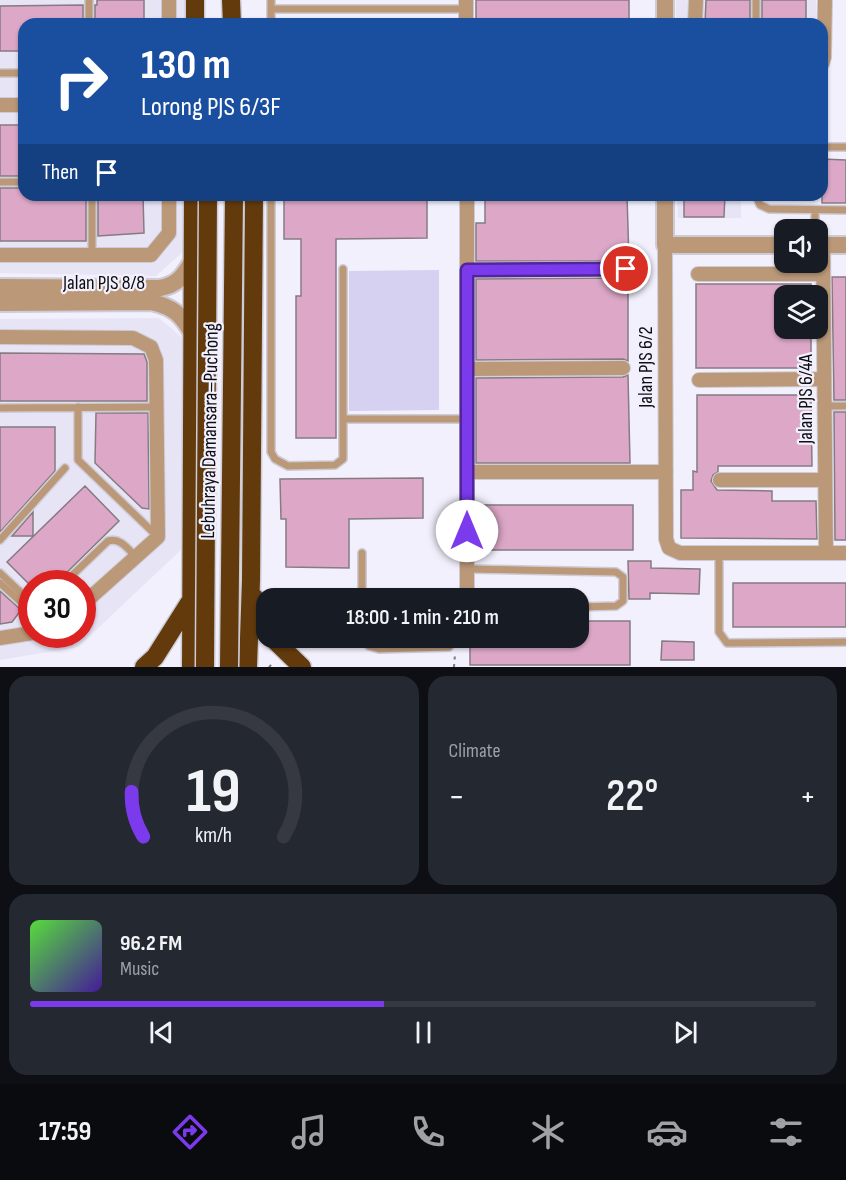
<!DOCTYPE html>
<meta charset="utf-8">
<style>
body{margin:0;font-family:"Sofia Sans Condensed",sans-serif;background:#242831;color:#f1f3f6;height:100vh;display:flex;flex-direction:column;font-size:22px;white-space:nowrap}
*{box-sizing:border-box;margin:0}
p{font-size:20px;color:#9ea1a6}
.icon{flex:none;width:33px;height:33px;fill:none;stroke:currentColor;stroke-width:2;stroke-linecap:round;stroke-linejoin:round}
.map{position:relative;height:667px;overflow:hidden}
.details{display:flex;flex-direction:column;gap:9px;padding:9px;background:#0d0f14;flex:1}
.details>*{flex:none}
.hud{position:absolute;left:18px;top:18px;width:810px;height:183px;border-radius:18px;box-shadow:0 2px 4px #0004;background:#1a4fa0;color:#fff;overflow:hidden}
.tools{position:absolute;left:774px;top:219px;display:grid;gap:12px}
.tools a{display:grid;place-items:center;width:54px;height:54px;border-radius:12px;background:#171b24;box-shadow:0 2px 4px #0004;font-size:30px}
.speed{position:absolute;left:18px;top:570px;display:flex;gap:12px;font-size:30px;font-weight:700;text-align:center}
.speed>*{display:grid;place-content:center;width:78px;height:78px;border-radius:50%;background:#171b24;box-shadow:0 2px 4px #0004;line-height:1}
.speed .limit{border:9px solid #d22;background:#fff;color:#111}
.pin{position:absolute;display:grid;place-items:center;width:51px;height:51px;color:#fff;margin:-26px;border:3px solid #fff;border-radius:50%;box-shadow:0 2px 6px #0007}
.me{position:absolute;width:66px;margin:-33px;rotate:0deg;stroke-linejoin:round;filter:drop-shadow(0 0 4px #0008)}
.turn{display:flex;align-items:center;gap:21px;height:126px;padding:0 24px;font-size:27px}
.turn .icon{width:78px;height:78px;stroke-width:2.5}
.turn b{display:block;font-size:42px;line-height:51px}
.then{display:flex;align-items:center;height:57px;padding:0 24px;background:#0003;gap:12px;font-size:22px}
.big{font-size:45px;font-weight:600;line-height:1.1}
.details .card{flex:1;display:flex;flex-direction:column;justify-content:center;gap:9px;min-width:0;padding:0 21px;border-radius:18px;background:#242831}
.details .dial{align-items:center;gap:0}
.dial svg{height:156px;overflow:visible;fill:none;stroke:#363941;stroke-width:7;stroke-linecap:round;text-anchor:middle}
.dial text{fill:#f1f3f6;stroke:none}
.song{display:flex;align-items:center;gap:18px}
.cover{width:72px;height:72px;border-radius:9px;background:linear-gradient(135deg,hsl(110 70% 55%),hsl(260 70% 35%))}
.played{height:6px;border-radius:3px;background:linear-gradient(90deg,#7c3aed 45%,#363941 45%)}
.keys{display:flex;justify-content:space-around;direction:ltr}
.heat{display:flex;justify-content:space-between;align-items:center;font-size:33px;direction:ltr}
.details .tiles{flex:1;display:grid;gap:9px;grid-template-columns:1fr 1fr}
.card:last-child{grid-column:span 2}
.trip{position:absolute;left:256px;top:588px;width:333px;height:60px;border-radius:18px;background:#171b24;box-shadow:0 2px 4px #0004;font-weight:600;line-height:60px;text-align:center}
.menu{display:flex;height:96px;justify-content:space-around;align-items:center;background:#090b0e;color:#9ea1a6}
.menu .icon{width:42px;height:42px}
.menu .on{color:#7c3aed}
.menu b{font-size:27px;color:#f1f3f6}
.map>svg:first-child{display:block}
.built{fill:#e7e4f6;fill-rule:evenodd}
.green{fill:#d6d0f1}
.building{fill:#dda8c8;stroke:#857b81;stroke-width:1.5}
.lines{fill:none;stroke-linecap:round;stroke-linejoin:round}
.service-casing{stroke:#cdccd6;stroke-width:10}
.minor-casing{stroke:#cdccd6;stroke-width:16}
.tertiary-casing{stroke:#cdccd6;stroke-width:20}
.motorway-casing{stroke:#cdccd6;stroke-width:21}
.path{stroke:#78767e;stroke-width:2;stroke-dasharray:3 4.5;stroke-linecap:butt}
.service{stroke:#bb9878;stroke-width:7}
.minor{stroke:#bb9878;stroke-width:14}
.tertiary{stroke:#bb9878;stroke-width:16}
.motorway{stroke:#633a0c;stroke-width:18}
.motorway-bridge-casing{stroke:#cdccd6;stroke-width:21;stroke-linecap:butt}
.motorway-bridge{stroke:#633a0c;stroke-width:18}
.route-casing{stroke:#51269a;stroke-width:15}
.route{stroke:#7c3aed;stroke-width:10}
.labels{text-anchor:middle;stroke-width:4.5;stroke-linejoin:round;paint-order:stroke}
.street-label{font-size:20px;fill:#0d0c10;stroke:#f2f0fc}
</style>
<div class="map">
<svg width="846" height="667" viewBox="0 0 846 667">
<rect width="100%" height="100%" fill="#f2f0fc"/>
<path class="built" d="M0 0H185V24H24V195H186L187 248 156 276 0 273Z
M676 0H816V24H676Z
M677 195H741V218H678Z
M159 318 184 339V547L78 647 0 660V319ZM32 584H82V634H32Z"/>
<path class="green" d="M439 270V410L349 411V271Z"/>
<path class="building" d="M97 0H144V24H95V5H97Z
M476 0H629V24H476Z
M706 0H750V24H705Z
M762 0H806V24H762Z
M83 5V24H24V51H0V6Z
M0 125H24V176H0Z
M822 159 846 160V203H822Z
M0 188H24V195H86V241H0Z
M98 195H143L144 233 98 236Z
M485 195H627L629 261H476V223H485Z
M684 195H725L724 217H684Z
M427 198V238L336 239V438H296V296H301V239H284V199Z
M832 277H846V400H834Z
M628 278V361L623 359 476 360V279Z
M696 284H811V296H784V328H811V368H696Z
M0 353 144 354 147 362V401H0Z
M628 375 630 463H476V378L623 377Z
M697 395H811L812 466H718V472L713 475 711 481 717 490 772 491V501H816L817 539 681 538V490H693V471L697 472Z
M834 412H846V540H835Z
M96 413H148L149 509 142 508 95 463Z
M0 427H55V471L0 532Z
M423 478V518L349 519V568L286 567V519H281L280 479Z
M85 486 119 521 55 584H29L7 562Z
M476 505H633V550H476Z
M33 512V536H12Z
M628 561H651V568L700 569 699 594 650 593V599H629Z
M733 583H846V627H733Z
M0 591 21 610 12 622 0 624Z
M579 621H630V665H470V638H579Z
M662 641 694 642V660H661Z"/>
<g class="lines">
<defs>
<path id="service" d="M271 0V24
M271 9H466
M89 24V0
M756 24V0
M0 73H24
M822 147H846
M0 182H24
M92 195V255
M271 195V452L275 459 288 466 335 465 343 459V269
M756 195 760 205 769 209 846 210
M815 210V230
M825 406H846
M78 407V460L158 537
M0 408 156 407
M343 419H467
M0 540 65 468
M362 553V598
M719 553V632L727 643 846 642
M467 569 616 572 623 577V601L616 606 579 607
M0 573 32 603
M0 583 32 612
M63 584 108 541C120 537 128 549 136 557
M362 638 369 646 379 649 449 647 456 638"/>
<path id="minor" d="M169 0V24
M466 0V24
M695 24 696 0
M822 64 824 57 825 0
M0 105H24
M467 195V598
M665 245 666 539 669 548 680 553H846
M823 245 826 553
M0 255H151L169 233V195
M467 270 626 269
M698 274H823
M0 337 133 338 151 347 156 360 158 537 82 605
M467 369 623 368
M699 380 824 379
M467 472H666
M720 480H825
M0 638 32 633"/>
<path id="tertiary" d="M665 0V24
M665 195V245H784
M818 245H846
M0 287 160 288C178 285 184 275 193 260
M0 303 151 302C174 307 182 315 193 335"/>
<path id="motorway" d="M195 0V24
M231 0 232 24
M254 597 257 613 267 629
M272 638 302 667
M144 667 155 657 189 603
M191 667 193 195
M248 667 251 580 254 195"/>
</defs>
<use href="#service" class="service-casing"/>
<use href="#minor" class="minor-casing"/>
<use href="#tertiary" class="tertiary-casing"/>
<use href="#motorway" class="motorway-casing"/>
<path class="path" d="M269 667 274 662
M454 667 455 654"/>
<use href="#service" class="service"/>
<use href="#minor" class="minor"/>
<use href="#tertiary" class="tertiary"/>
<use href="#motorway" class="motorway"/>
<defs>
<path id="motorway-bridge" d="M205 667 208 196
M229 667 234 195"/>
</defs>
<use href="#motorway-bridge" class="motorway-bridge-casing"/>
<use href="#motorway-bridge" class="motorway-bridge"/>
</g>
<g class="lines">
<defs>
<path id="route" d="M467 531V270L626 269"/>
</defs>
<use href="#route" class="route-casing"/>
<use href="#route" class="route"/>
</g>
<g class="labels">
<g class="street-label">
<text x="104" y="289">Jalan PJS 8/8</text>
<text transform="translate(645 367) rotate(-90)" y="7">Jalan PJS 6/2</text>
<text transform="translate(805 399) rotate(-90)" y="7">Jalan PJS 6/4A</text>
<text transform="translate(209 431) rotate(-89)" y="7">Lebuhraya Damansara–Puchong</text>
</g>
</g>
</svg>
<div class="tools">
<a><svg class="icon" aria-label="sound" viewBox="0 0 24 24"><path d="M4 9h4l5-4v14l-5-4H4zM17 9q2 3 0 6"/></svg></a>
<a><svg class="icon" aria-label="layers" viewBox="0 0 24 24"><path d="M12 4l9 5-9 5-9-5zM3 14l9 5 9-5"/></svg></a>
</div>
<div class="speed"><div class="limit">30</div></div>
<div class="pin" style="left:626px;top:269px;background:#d93025"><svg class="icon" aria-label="arrive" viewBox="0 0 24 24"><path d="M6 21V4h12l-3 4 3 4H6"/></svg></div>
<svg class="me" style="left:467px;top:531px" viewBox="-20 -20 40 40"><circle r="19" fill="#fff"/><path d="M0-13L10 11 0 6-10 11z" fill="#7c3aed"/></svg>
<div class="trip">18:00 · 1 min · 210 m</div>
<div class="hud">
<div class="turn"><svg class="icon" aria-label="right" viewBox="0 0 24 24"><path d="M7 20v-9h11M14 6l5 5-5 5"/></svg><div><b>130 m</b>Lorong PJS 6/3F</div></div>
<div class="then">Then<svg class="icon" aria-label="arrive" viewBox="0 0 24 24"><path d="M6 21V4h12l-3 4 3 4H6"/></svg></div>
</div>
</div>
<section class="details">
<div class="tiles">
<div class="card dial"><svg viewBox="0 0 100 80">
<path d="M14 69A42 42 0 1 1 86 69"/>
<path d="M14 69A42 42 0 0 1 8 46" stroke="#7c3aed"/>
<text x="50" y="56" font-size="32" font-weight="700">19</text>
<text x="50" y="72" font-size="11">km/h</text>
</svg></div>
<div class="card"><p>Climate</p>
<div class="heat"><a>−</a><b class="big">22°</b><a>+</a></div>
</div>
<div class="card">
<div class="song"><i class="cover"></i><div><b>96.2 FM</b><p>Music</p></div></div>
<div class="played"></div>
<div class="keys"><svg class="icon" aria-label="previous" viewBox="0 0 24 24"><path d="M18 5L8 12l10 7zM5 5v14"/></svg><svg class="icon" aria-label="pause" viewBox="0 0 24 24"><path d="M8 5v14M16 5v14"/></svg><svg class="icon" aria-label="next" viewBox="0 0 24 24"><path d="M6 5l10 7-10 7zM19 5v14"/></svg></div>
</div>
</div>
</section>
<nav class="menu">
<b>17:59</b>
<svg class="icon on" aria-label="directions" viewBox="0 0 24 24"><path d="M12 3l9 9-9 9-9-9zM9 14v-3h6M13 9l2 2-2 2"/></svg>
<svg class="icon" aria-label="music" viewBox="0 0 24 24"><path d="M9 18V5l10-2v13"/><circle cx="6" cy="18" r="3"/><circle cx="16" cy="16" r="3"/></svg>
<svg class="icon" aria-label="phone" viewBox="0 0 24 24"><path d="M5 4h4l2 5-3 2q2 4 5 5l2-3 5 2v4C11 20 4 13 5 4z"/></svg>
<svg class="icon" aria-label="climate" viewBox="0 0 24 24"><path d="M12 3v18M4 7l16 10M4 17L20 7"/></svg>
<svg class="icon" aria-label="car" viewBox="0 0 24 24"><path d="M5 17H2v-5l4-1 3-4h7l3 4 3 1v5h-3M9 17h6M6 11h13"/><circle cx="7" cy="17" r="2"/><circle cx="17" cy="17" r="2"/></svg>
<svg class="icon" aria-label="filters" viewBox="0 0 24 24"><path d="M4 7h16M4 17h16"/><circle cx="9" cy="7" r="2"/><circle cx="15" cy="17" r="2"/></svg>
</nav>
